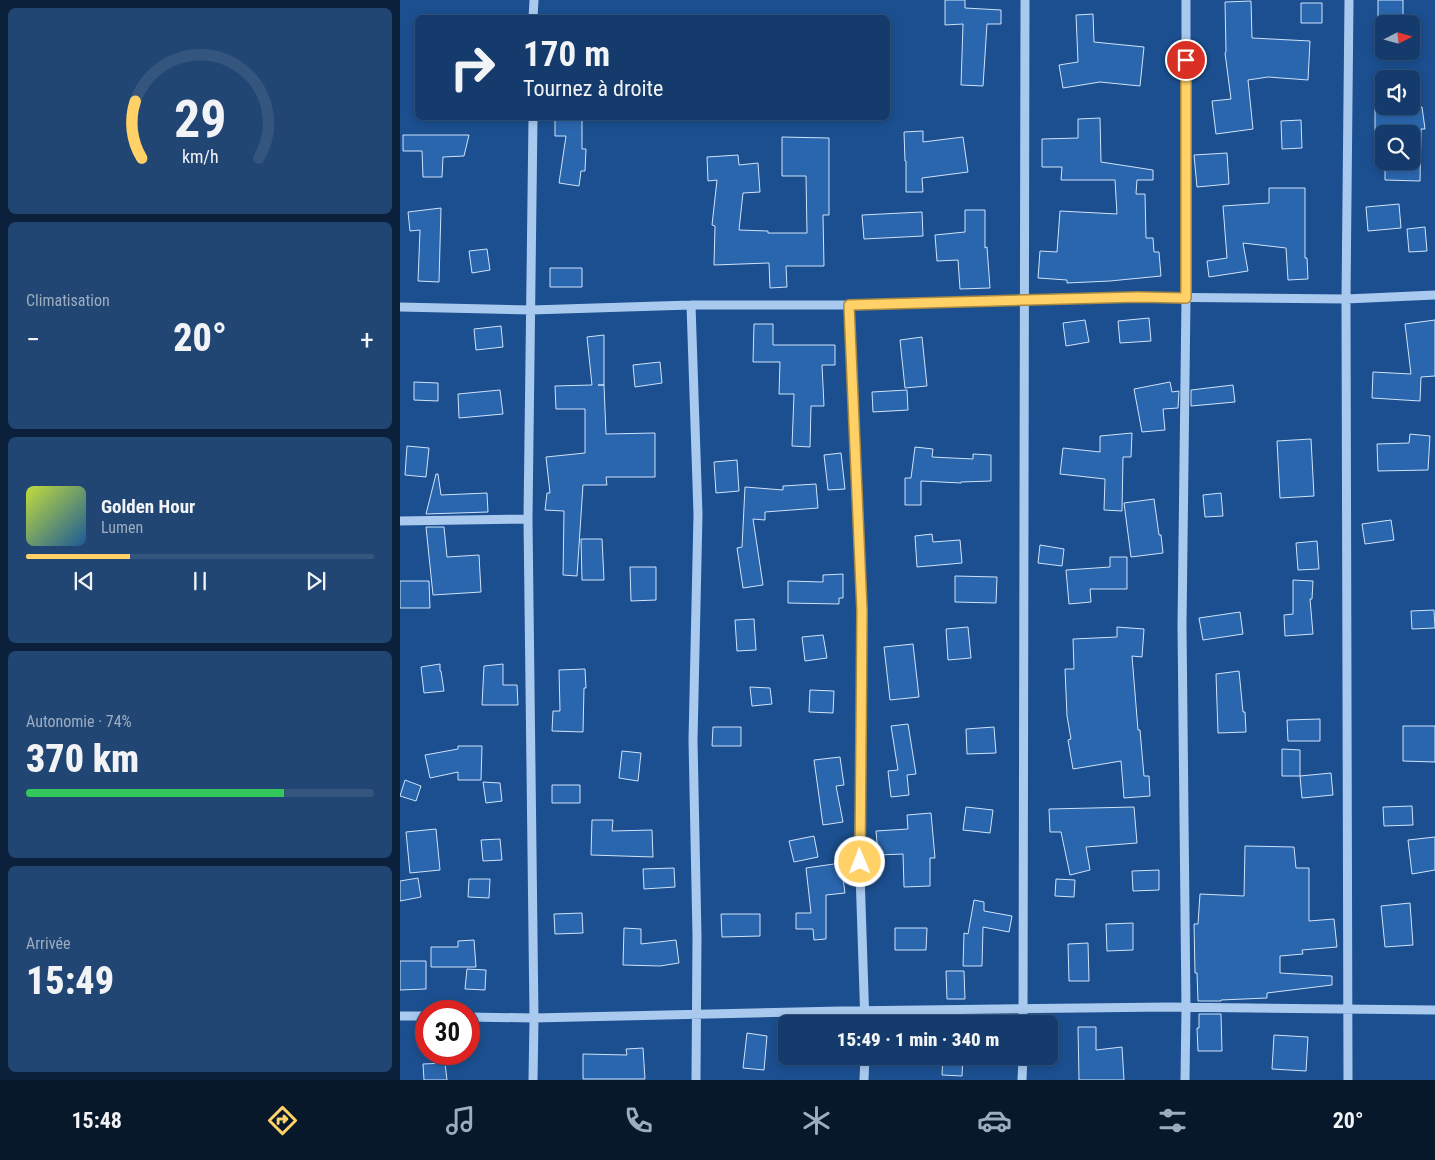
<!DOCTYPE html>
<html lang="fr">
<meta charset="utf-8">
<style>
body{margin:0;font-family:"Roboto Condensed",sans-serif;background:#214673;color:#f1f3f6;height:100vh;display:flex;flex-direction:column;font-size:19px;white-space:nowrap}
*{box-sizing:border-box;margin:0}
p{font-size:16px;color:#9dadc1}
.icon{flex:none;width:28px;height:28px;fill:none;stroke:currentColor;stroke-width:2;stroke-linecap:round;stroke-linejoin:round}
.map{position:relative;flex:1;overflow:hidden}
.details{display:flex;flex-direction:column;gap:8px;padding:8px;background:#0b203b;width:400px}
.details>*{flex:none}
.top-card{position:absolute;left:15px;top:15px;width:475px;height:105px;border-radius:8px;box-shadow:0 2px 8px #0003,0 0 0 1px #33557e;background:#143b6b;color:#f1f3f6;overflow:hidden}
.needle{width:32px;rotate:84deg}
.tools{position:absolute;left:975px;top:15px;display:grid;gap:10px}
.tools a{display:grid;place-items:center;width:45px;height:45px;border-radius:8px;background:#143b6b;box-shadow:0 2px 8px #0003,0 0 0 1px #33557e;font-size:25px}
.speed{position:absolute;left:15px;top:1000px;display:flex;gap:10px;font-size:25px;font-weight:700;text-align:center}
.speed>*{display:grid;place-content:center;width:65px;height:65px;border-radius:50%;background:#143b6b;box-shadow:0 2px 8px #0003,0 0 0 1px #33557e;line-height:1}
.speed .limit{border:8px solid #d22;background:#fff;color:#111}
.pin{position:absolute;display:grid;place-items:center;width:42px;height:42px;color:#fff;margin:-21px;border:2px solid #fff;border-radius:50%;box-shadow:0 1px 5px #0007}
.me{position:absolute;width:55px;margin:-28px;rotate:359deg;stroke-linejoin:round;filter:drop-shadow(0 0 4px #0008)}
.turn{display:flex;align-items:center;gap:18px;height:105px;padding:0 25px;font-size:22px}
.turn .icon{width:65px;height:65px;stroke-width:2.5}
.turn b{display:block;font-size:35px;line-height:42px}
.big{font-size:38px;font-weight:800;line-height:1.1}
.details .widget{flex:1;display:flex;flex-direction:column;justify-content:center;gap:8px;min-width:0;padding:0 18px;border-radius:8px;background:#214673}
.details .dial{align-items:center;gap:0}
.dial svg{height:130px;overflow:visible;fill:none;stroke:#33557e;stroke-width:7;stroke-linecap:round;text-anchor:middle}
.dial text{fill:#f1f3f6;stroke:none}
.song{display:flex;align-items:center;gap:15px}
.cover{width:60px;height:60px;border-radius:8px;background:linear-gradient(135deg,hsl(70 70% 55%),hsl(210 70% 35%))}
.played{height:5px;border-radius:2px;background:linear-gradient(90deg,#ffd166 30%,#33557e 30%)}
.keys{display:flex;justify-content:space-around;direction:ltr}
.heat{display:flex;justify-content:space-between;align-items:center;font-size:28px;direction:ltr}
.charge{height:8px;border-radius:4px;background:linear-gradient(90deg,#34c759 74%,#33557e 0)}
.trip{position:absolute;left:378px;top:1015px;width:280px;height:50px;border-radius:8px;background:#143b6b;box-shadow:0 2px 8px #0003,0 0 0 1px #33557e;font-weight:800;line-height:50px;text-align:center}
.menu{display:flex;height:80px;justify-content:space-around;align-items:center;background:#08182b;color:#9dadc1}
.menu .icon{width:35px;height:35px}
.menu .on{color:#ffd166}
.menu b{font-size:22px;color:#f1f3f6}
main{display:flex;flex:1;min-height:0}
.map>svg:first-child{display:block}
.building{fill:#2a66ad;stroke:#cfe3fa}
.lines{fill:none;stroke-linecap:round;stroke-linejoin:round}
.minor{stroke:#a9c9ee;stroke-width:9}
.route-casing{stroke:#a68842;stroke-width:12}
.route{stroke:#ffd166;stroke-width:9}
</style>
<main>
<section class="details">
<div class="widget dial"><svg viewBox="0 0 100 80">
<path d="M14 69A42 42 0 1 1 86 69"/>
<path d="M14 69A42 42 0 0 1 10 34" stroke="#ffd166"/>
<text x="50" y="56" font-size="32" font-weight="700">29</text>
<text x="50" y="72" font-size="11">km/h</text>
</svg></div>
<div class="widget"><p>Climatisation</p>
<div class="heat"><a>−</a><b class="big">20°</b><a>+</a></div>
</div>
<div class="widget">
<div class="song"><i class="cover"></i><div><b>Golden Hour</b><p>Lumen</p></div></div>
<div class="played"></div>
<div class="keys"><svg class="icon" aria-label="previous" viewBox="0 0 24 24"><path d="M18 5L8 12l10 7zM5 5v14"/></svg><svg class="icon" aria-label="pause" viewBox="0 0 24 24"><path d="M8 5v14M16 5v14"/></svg><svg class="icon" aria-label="next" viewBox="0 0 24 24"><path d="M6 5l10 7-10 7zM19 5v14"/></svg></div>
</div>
<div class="widget"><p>Autonomie · 74%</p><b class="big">370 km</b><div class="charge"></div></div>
<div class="widget"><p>Arrivée</p><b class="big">15:49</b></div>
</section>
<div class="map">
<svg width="1035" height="1080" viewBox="0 0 1035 1080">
<rect width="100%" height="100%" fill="#1b4f8f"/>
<path class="building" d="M545 0H565V8L601 10V24H587L583 86 561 85 563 24 545 25Z
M978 0H1003V23H978Z
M851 1 852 38 910 41 908 80 868 77 848 80 853 129 816 134 812 101 831 99 825 53 826 52 825 2Z
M901 3H922V23H901Z
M693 14 694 42 744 47 740 86 700 82 663 88 659 65 678 62 676 15Z
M1009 71 1010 79H984V106H1011V92L1013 108 1022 107 1025 129H1021L1020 181 985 180V161H1011V134H984V137H975V103H983L981 73Z
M168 118H182V149H186L185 171H181L179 186 159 183 166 136H155V119H168Z
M700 118 701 162 753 170V180H737L736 194H745L746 238H753L754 252H759L761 276 710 281 667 283V280L638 278 640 251 657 252 660 211 717 214 715 180H661L662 167H642V139L678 138V119Z
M901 120 902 148 882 149 881 121Z
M523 131V142L563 137 568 172 522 178 523 192H506V161H505L504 132Z
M3 135H69L64 156 43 157 42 177H23L22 151H3Z
M382 137 429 138V215H423L424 266H386L387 287 370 288 369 263 314 265 315 226 312 225 317 180 308 181 307 157 338 155 339 165 358 163 360 192 343 193 339 230 368 231V233H407L406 176H382Z
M827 153 829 184 797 187 794 155Z
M869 188H905V258H907L908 279 888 280 886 248 843 243 848 271 809 277 807 261 827 258 823 206 869 203Z
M999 204 1001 228 968 231 966 207Z
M41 208 39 282 18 281 20 230 10 231 8 212Z
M565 210H585V248L587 247 590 288 560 289 558 260 537 261 535 235 565 232Z
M522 212 523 236 464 239 462 215Z
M1025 227 1027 251 1009 252 1007 229Z
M87 249 90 270 72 273 69 251Z
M150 268H182V287H150Z
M749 318 751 341 720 343 718 321Z
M685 320 689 342 666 346 663 323Z
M1035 320V376L1021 377 1020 401 972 398 973 372 1011 374 1005 324Z
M354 324H373V345H435V365H422L424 406H411L410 447 392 446 394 394H379L380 362H353Z
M101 326 103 347 76 350 74 329Z
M204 335V385H198H204L206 434 255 433V477H206L207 485H183L177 576 163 575 164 511 145 510 147 493H150L146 457 185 453V409H156L155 386 192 385 187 337Z
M522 337 527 386 505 388 500 340Z
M260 362 262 383 235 387 233 365Z
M14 382 38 383V401L14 400Z
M770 382 772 392 779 391 778 408 763 409 765 430 742 432 734 389Z
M833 385 835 402 791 406V390Z
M100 390 103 414 59 418 58 394Z
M507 390 508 410 473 412 472 392Z
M732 433 731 457H723L722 511 704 510 705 479 660 474 663 448 700 452V436Z
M1010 434 1030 436 1028 470 978 471 977 444 1009 443Z
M911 439 914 496 880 498 877 441Z
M7 446 29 448 26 477 5 475Z
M515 447 533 449 532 457 573 459V454L591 455V481L561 482V483L521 481V505H505V478H511Z
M441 453 445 489 428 490 424 455Z
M337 460 339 491 316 493 314 462Z
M36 474H38L41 495 87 493 88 512 26 514Z
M416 484 418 508 365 512V520L353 519 363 585 343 588 337 548 342 547 345 487 383 490V486Z
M821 493 823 516 805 517 803 495Z
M754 499 759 535H761L763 553 731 557 724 503Z
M991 520 994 540 965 544 962 524Z
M26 527H44L47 557 79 555 81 592 33 595Z
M532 534 533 542 560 540 562 563 517 567 515 536Z
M181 539H202L204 580H182Z
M917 541 919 569 898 570 896 543Z
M640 545 664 549 662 566 638 563Z
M710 557H727V589H690L691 602 669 604 666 570 710 567Z
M230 567H256V600L231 601Z
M443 574V598H439V604L388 603V581L423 582V575Z
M555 576 597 577 596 603 555 602Z
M893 580 913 581 912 599H910L913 634 885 636 884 615 893 614Z
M0 581H29L30 608H0Z
M1034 610 1035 628 1012 629 1011 611Z
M840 612 843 634 803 640 799 618Z
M354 619 356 650 337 651 335 620Z
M568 627 571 658 548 660 546 629Z
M717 627 744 629 742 657 732 656 738 730H740L744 776H749L750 796 724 798 721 761 673 769 668 740 671 739 667 716 665 669H674L673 639 717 637Z
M423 635 427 658 405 661 402 637Z
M513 644 519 697 490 700 484 647Z
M40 664V671H41L44 691 24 693 21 667Z
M103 664V685H117L118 705H82L84 666Z
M185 669 186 688H184L183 732 152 731 153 711H160L159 670Z
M839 671 843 712H845L846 732 818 733 816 674Z
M350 687 370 688 372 704 352 706Z
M410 690 434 691 433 713 409 712Z
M920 719V741H888L887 720Z
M508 724 516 774 507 775 509 795 491 797 488 771 498 770 491 726Z
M1003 726H1035V762L1003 761Z
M313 727H341V746H312Z
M594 727 596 753 567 754 566 729Z
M58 746H82L81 780H58V772L30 778 25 755 58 749Z
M882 749 900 750V776H882Z
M222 751 241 753 238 781 219 778Z
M440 757 444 785 436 786 443 822 423 825 414 760Z
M931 773 933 795 902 798 900 776Z
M5 780 21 786 16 801 0 796Z
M83 782 100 783 102 801 86 803Z
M152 785H180V803H152Z
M1012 806 1013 825 984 826 983 807Z
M566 807 593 810 590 833 563 830Z
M734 807 737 843 686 847 690 870 670 875 661 832H650L649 809Z
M531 813 535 858H530V886L504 887 503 854 478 855 476 831 508 829 507 815Z
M192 820H213L212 831 252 830 253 857 191 855Z
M36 829 40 870 10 873 6 832Z
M414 836 418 857 394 862 389 841Z
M1035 837V870L1012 874 1008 840Z
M100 839 102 860 83 861 81 840Z
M845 846 894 847 896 868H909V921L934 919 937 947 902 950 903 954 880 956V973L932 976V985L867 993V998L821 1000V1001H798L797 973H795L794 924H798L800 894 844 896Z
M441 863 445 893 426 895V939L414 940 413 929H396V913H411L406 868Z
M274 868 275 887 244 889 243 869Z
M759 870V890L733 891 732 871Z
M18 878 21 897 0 901V881Z
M69 879H90L89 898 68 897Z
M656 879 675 880 674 897 655 896Z
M574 900 584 902V911L612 916 609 932 583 927 582 966H563L564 933 568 934Z
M1010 903 1013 945 985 947 981 906Z
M182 913 183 933 155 934 154 914Z
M321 914H360V936L322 937Z
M733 923V950L707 951 706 924Z
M224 928 241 929V944L276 940 279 963 260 966 223 965Z
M495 928H527L526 950H495Z
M74 940 76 967H31V947H58V941Z
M688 943 689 981H669L668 944Z
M0 961H26V989L0 990Z
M67 969 86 970 85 990 65 989Z
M546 971H564L565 999H547Z
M799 1014H821L822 1051H798L797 1028H799Z
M678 1027H696V1050L722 1047 724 1080H679Z
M347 1033 367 1036 364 1070 343 1068Z
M874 1035 908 1037 906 1071 872 1069Z
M243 1048 245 1079H183V1054L227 1055 226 1049Z
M543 1056H563L562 1076 542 1075Z
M45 1063 47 1080H24L23 1064Z"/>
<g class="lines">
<path class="minor" d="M133 18 134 0
M133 118 128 519 134 1018 133 1080
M291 305 298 514 293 740 297 936 296 1080
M449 305 462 611 459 843 465 1024
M0 307 131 310 291 305H449L737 297 946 299 1035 295
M0 521 128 519
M0 1016H26
M69 1017 134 1018 441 1011 768 1007 1035 1010
M623 1024 625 0
M464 1080 465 1056
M622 1080 623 1056
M785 1080 786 1008 782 625 786 298V0
M948 1080 946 299 949 0"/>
</g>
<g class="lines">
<defs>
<path id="route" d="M460 862 462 611 449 305 737 297 786 298V60"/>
</defs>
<use href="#route" class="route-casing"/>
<use href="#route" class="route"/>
</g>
</svg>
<div class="tools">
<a><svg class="needle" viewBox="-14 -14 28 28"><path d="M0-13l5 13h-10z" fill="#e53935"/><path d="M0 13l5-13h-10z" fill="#9dadc1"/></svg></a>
<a><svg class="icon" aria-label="sound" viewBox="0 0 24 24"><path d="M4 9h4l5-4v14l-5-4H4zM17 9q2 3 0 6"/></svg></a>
<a><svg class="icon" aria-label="search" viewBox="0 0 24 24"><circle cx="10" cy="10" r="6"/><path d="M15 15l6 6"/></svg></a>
</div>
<div class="speed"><div class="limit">30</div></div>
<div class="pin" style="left:786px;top:60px;background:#d93025"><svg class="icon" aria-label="arrive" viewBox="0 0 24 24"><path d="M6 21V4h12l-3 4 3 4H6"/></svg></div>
<svg class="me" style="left:460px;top:862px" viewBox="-20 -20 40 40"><circle r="17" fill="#ffd166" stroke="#fff" stroke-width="3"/><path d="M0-11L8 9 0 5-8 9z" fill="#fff"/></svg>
<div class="trip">15:49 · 1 min · 340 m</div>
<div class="top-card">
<div class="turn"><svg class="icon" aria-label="right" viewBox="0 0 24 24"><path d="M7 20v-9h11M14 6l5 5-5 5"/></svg><div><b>170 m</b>Tournez à droite</div></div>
</div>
</div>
</main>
<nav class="menu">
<b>15:48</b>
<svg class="icon on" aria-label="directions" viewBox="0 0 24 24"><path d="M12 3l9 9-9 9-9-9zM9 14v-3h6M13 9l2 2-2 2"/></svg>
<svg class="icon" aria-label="music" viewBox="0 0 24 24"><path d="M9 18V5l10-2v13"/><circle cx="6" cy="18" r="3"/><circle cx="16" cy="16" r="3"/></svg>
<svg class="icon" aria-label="phone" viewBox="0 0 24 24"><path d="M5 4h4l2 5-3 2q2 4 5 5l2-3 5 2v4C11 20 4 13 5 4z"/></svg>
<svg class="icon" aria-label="climate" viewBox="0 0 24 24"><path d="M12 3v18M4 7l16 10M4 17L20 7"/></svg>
<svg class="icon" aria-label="car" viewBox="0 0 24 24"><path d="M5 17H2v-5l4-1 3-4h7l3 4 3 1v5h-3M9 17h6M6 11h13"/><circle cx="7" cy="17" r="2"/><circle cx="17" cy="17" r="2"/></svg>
<svg class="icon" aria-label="filters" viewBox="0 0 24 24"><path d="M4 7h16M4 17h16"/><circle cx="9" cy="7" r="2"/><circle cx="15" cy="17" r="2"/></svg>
<b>20°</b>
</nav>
